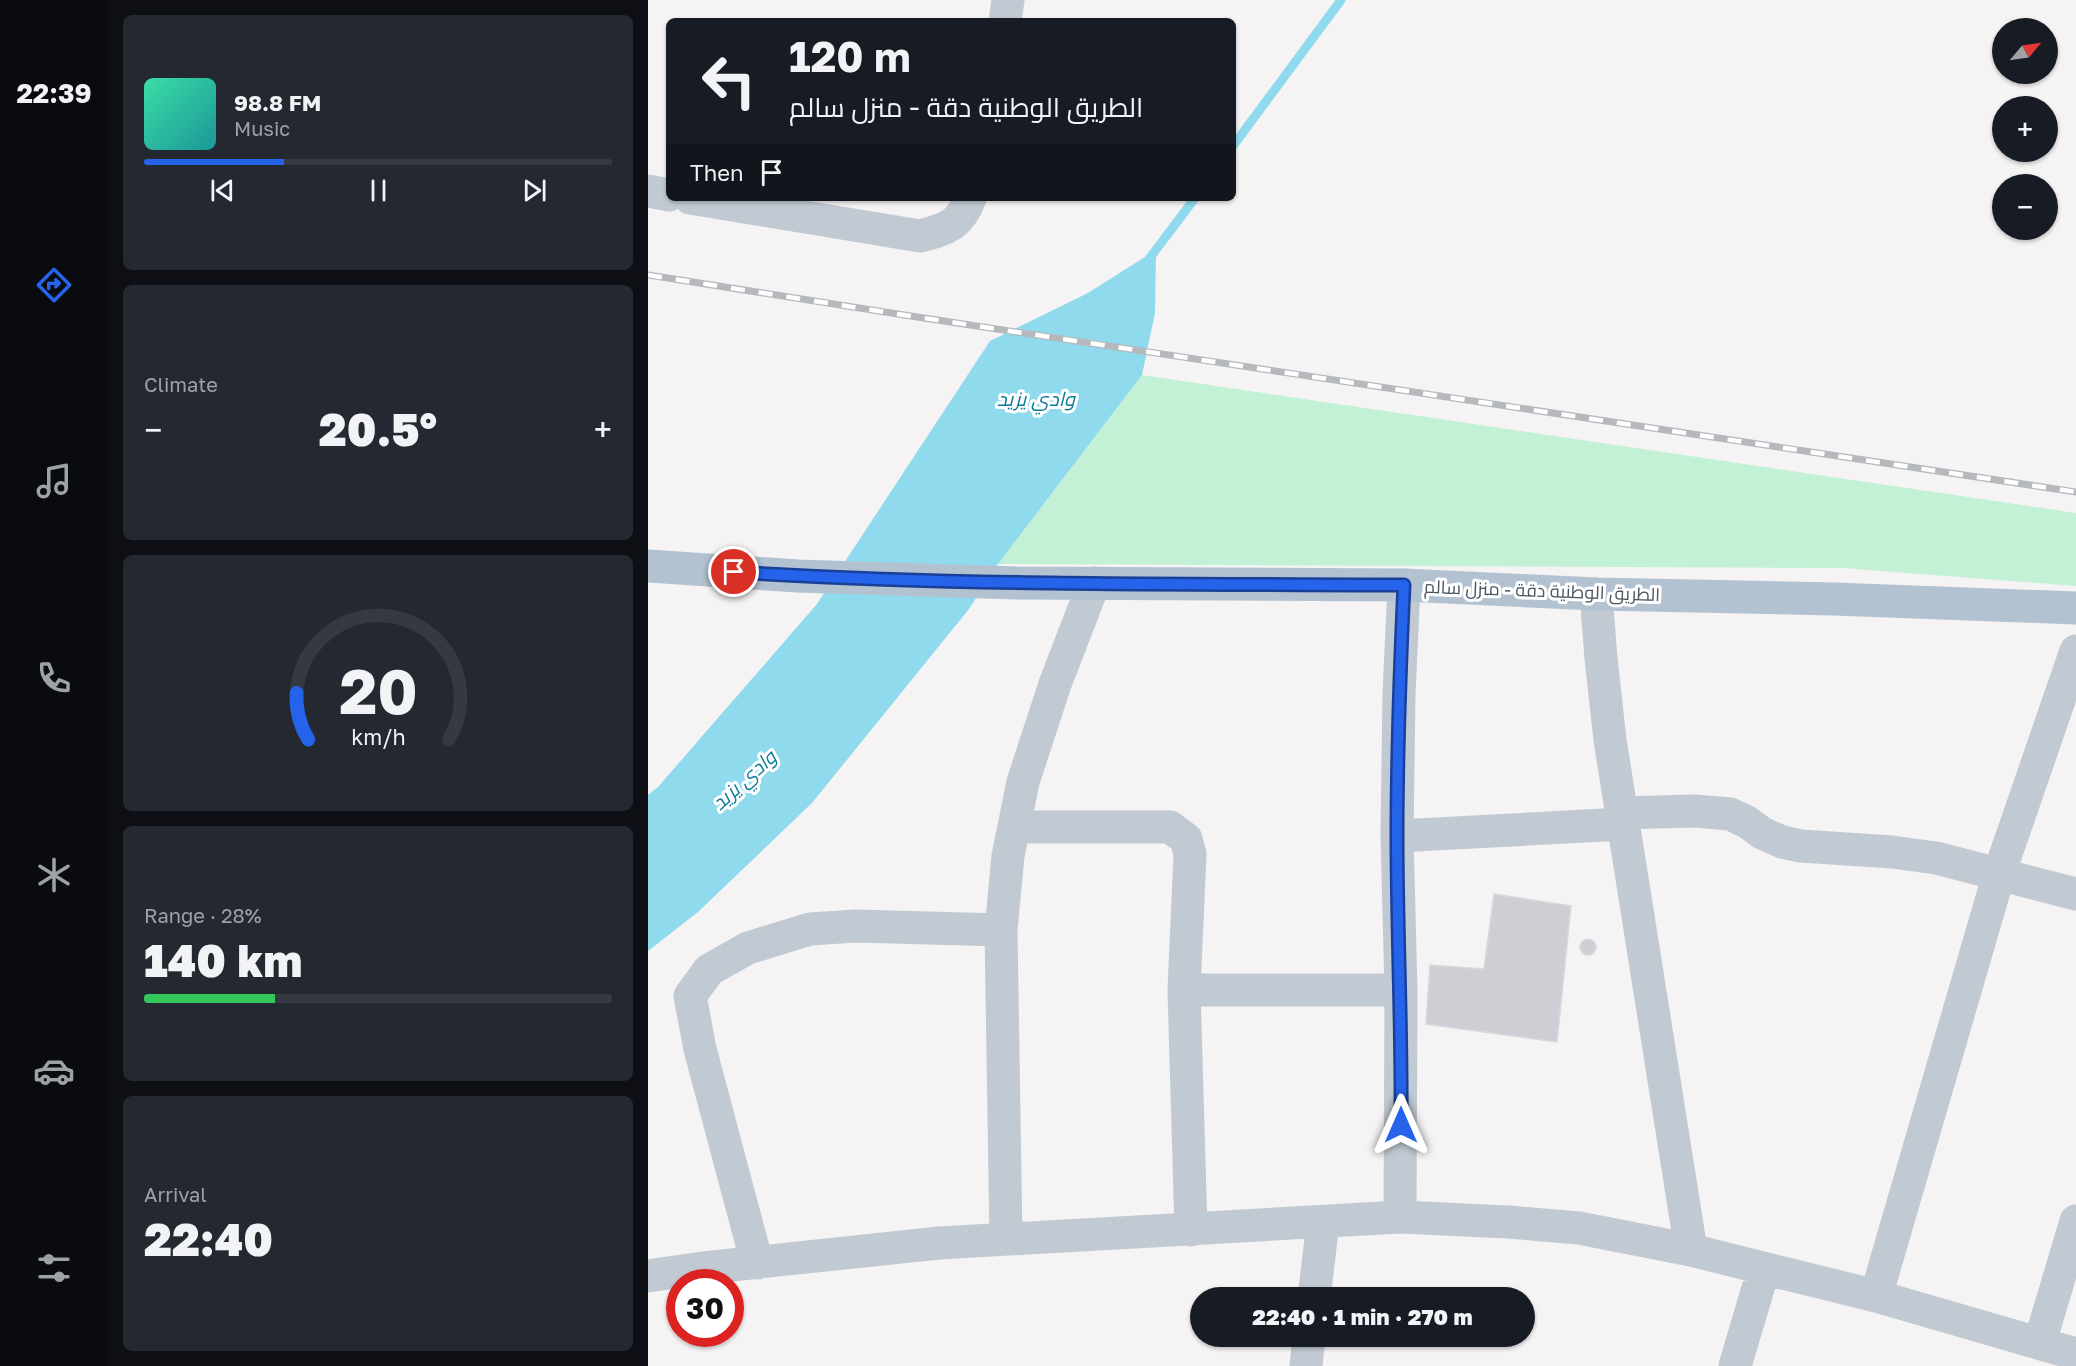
<!DOCTYPE html>
<meta charset="utf-8">
<style>
body{margin:0;font-family:"Golos Text",Cairo,sans-serif;background:#242831;color:#f1f3f6;height:100vh;display:flex;flex-direction:column;font-size:22px;white-space:nowrap}
*{box-sizing:border-box;margin:0}
p{font-size:20px;color:#9ea1a6}
.icon{flex:none;width:33px;height:33px;fill:none;stroke:currentColor;stroke-width:2;stroke-linecap:round;stroke-linejoin:round}
.map{position:relative;flex:1;overflow:hidden}
.panel{display:flex;flex-direction:column;gap:15px;padding:15px;background:#0d0f14;width:540px}
.panel>*{flex:none}
.guide{position:absolute;left:18px;top:18px;width:570px;height:183px;border-radius:9px;box-shadow:0 2px 4px #0004;background:#171b24;color:#f1f3f6;overflow:hidden}
.needle{width:39px;rotate:61deg}
.fabs{position:absolute;left:1344px;top:18px;display:grid;gap:12px}
.fabs a{display:grid;place-items:center;width:66px;height:66px;border-radius:50%;background:#171b24;box-shadow:0 2px 4px #0004;font-size:30px}
.speed{position:absolute;left:18px;top:1269px;display:flex;gap:12px;font-size:30px;font-weight:700;text-align:center}
.speed>*{display:grid;place-content:center;width:78px;height:78px;border-radius:50%;background:#171b24;box-shadow:0 2px 4px #0004;line-height:1}
.speed .limit{border:9px solid #d22;background:#fff;color:#111}
.pin{position:absolute;display:grid;place-items:center;width:51px;height:51px;color:#fff;margin:-26px;border:3px solid #fff;border-radius:50%;box-shadow:0 2px 6px #0007}
.me{position:absolute;width:66px;margin:-33px;rotate:0deg;stroke-linejoin:round;filter:drop-shadow(0 0 4px #0008)}
.turn{display:flex;align-items:center;gap:21px;height:126px;padding:0 24px;font-size:27px}
.turn .icon{width:78px;height:78px;stroke-width:2.5}
.turn b{display:block;font-size:42px;line-height:51px}
.then{display:flex;align-items:center;height:57px;padding:0 24px;background:#0003;gap:12px;font-size:22px}
.big{font-size:45px;font-weight:800;line-height:1.1}
.panel .widget{flex:1;display:flex;flex-direction:column;justify-content:center;gap:9px;min-width:0;padding:0 21px;border-radius:9px;background:#242831}
.panel .dial{align-items:center;gap:0}
.dial svg{height:156px;overflow:visible;fill:none;stroke:#363941;stroke-width:7;stroke-linecap:round;text-anchor:middle}
.dial text{fill:#f1f3f6;stroke:none}
.song{display:flex;align-items:center;gap:18px}
.cover{width:72px;height:72px;border-radius:9px;background:linear-gradient(135deg,hsl(160 70% 55%),hsl(180 70% 35%))}
.played{height:6px;border-radius:3px;background:linear-gradient(90deg,#2563eb 30%,#363941 30%)}
.keys{display:flex;justify-content:space-around;direction:ltr}
.heat{display:flex;justify-content:space-between;align-items:center;font-size:33px;direction:ltr}
.charge{height:9px;border-radius:4px;background:linear-gradient(90deg,#34c759 28%,#363941 0)}
.trip{position:absolute;left:542px;top:1287px;width:345px;height:60px;border-radius:30px;background:#171b24;box-shadow:0 2px 4px #0004;font-weight:800;line-height:60px;text-align:center}
main{display:flex;flex:1;min-height:0}
.dock{display:flex;flex-direction:column;width:108px;justify-content:space-around;align-items:center;background:#090b0e;color:#9ea1a6}
.dock .icon{width:42px;height:42px}
.dock .current{color:#2563eb}
.dock b{font-size:27px;color:#f1f3f6}
.map>svg:first-child{display:block}
.green{fill:#c3f1d5}
.water{fill:#90daee}
.lines{fill:none;stroke-linecap:round;stroke-linejoin:round}
.stream{stroke:#90daee;stroke-width:9}
.building{fill:#cdcfd5;stroke:#d7d9de;stroke-width:1.5}
.minor{stroke:#c1cad2;stroke-width:33}
.primary{stroke:#b3c2d1;stroke-width:33}
.rail-casing{stroke:#b5b8bd;stroke-width:7}
.rail{stroke:#fff;stroke-width:4.5;stroke-dasharray:14;stroke-linecap:butt}
.route-casing{stroke:#184099;stroke-width:15}
.route{stroke:#2563eb;stroke-width:10}
.labels{text-anchor:middle;stroke-width:6;stroke-linejoin:round;paint-order:stroke}
.street-label{font-size:18px;fill:#4a5661;stroke:#fff}
.water-label{font-size:20px;font-style:italic;fill:#0c7c9b;stroke:#fff}
</style>
<main>
<nav class="dock">
<b>22:39</b>
<svg class="icon current" aria-label="directions" viewBox="0 0 24 24"><path d="M12 3l9 9-9 9-9-9zM9 14v-3h6M13 9l2 2-2 2"/></svg>
<svg class="icon" aria-label="music" viewBox="0 0 24 24"><path d="M9 18V5l10-2v13"/><circle cx="6" cy="18" r="3"/><circle cx="16" cy="16" r="3"/></svg>
<svg class="icon" aria-label="phone" viewBox="0 0 24 24"><path d="M5 4h4l2 5-3 2q2 4 5 5l2-3 5 2v4C11 20 4 13 5 4z"/></svg>
<svg class="icon" aria-label="climate" viewBox="0 0 24 24"><path d="M12 3v18M4 7l16 10M4 17L20 7"/></svg>
<svg class="icon" aria-label="car" viewBox="0 0 24 24"><path d="M5 17H2v-5l4-1 3-4h7l3 4 3 1v5h-3M9 17h6M6 11h13"/><circle cx="7" cy="17" r="2"/><circle cx="17" cy="17" r="2"/></svg>
<svg class="icon" aria-label="filters" viewBox="0 0 24 24"><path d="M4 7h16M4 17h16"/><circle cx="9" cy="7" r="2"/><circle cx="15" cy="17" r="2"/></svg>
</nav>
<section class="panel">
<div class="widget">
<div class="song"><i class="cover"></i><div><b>98.8 FM</b><p>Music</p></div></div>
<div class="played"></div>
<div class="keys"><svg class="icon" aria-label="previous" viewBox="0 0 24 24"><path d="M18 5L8 12l10 7zM5 5v14"/></svg><svg class="icon" aria-label="pause" viewBox="0 0 24 24"><path d="M8 5v14M16 5v14"/></svg><svg class="icon" aria-label="next" viewBox="0 0 24 24"><path d="M6 5l10 7-10 7zM19 5v14"/></svg></div>
</div>
<div class="widget"><p>Climate</p>
<div class="heat"><a>−</a><b class="big">20.5°</b><a>+</a></div>
</div>
<div class="widget dial"><svg viewBox="0 0 100 80">
<path d="M14 69A42 42 0 1 1 86 69"/>
<path d="M14 69A42 42 0 0 1 8 45" stroke="#2563eb"/>
<text x="50" y="56" font-size="32" font-weight="700">20</text>
<text x="50" y="72" font-size="11">km/h</text>
</svg></div>
<div class="widget"><p>Range · 28%</p><b class="big">140 km</b><div class="charge"></div></div>
<div class="widget"><p>Arrival</p><b class="big">22:40</b></div>
</section>
<div class="map">
<svg width="1428" height="1366" viewBox="0 0 1428 1366">
<rect width="100%" height="100%" fill="#f5f3f3"/>
<path class="green" d="M494 375 1428 513V586L1195 568 350 564Z"/>
<path class="water" d="M508 250 507 313 494 375 350 564 321 609 164 803 50 912 0 951V795L10 787 169 604 342 341 440 293Z"/>
<g class="lines">
<path class="stream" d="M585 146 693 0
M501 259 547 198"/>
</g>
<path class="building" d="M846 894 923 906 909 1042 778 1024 782 965 836 969Z
M932 947a8 8 0 1 1 16 0a8 8 0 1 1-16 0Z"/>
<g class="lines">
<path class="minor" d="M357 21 360 0
M0 191 21 195
M42 198 272 236C299 229 312 225 322 198
M948 594 953 658 962 740 1043 1250
M973 813 1046 811 1082 814 1099 822 1114 833 1134 842 1153 846 1244 852 1288 858 1428 894
M366 827H522L538 839 542 854 536 990 543 1230
M749 836 751 694 756 585
M536 990H753
M752 1217 753 990 749 836 975 824
M358 1239 353 930 360 856 375 782 407 684 446 583
M109 1263 52 1049 42 996 61 970 100 948 162 929 208 926 353 930
M0 1276 55 1268 291 1243 752 1217 860 1222 931 1228 1043 1250 1228 1296 1428 1354
M1228 1296 1351 874 1428 651
M666 1298 675 1222
M1392 1342 1428 1221
M658 1366 661 1336
M1087 1366 1116 1268"/>
<path class="primary" d="M0 566 150 576 368 583 756 585 948 594 1186 599 1428 608"/>
<defs>
<path id="rail" d="M0 275 256 315 1428 492"/>
</defs>
<use href="#rail" class="rail-casing"/>
<use href="#rail" class="rail"/>
</g>
<g class="lines">
<defs>
<path id="route" d="M86 572C309 586 533 584 756 585 752 669 749 753 749 837 749 933 754 1029 753 1125"/>
</defs>
<use href="#route" class="route-casing"/>
<use href="#route" class="route"/>
</g>
<g class="labels">
<g class="street-label">
<text transform="translate(894 591) rotate(2)" y="6">الطريق الوطنية دقة - منزل سالم</text>
</g>
<g class="water-label">
<text x="388" y="406">وادي يزيد</text>
<text transform="translate(96 780) rotate(-42)" y="7">وادي يزيد</text>
</g>
</g>
</svg>
<div class="fabs">
<a><svg class="needle" viewBox="-14 -14 28 28"><path d="M0-13l5 13h-10z" fill="#e53935"/><path d="M0 13l5-13h-10z" fill="#9ea1a6"/></svg></a>
<a>+</a>
<a>−</a>
</div>
<div class="speed"><div class="limit">30</div></div>
<div class="pin" style="left:86px;top:572px;background:#d93025"><svg class="icon" aria-label="arrive" viewBox="0 0 24 24"><path d="M6 21V4h12l-3 4 3 4H6"/></svg></div>
<svg class="me" style="left:753px;top:1125px" viewBox="-20 -20 40 40"><path d="M0-17L14 15 0 8-14 15z" fill="#2563eb" stroke="#fff" stroke-width="4"/></svg>
<div class="trip">22:40 · 1 min · 270 m</div>
<div class="guide">
<div class="turn"><svg class="icon" aria-label="left" viewBox="0 0 24 24"><path d="M17 20v-9H6M10 6l-5 5 5 5"/></svg><div><b>120 m</b>الطريق الوطنية دقة - منزل سالم</div></div>
<div class="then">Then<svg class="icon" aria-label="arrive" viewBox="0 0 24 24"><path d="M6 21V4h12l-3 4 3 4H6"/></svg></div>
</div>
</div>
</main>
